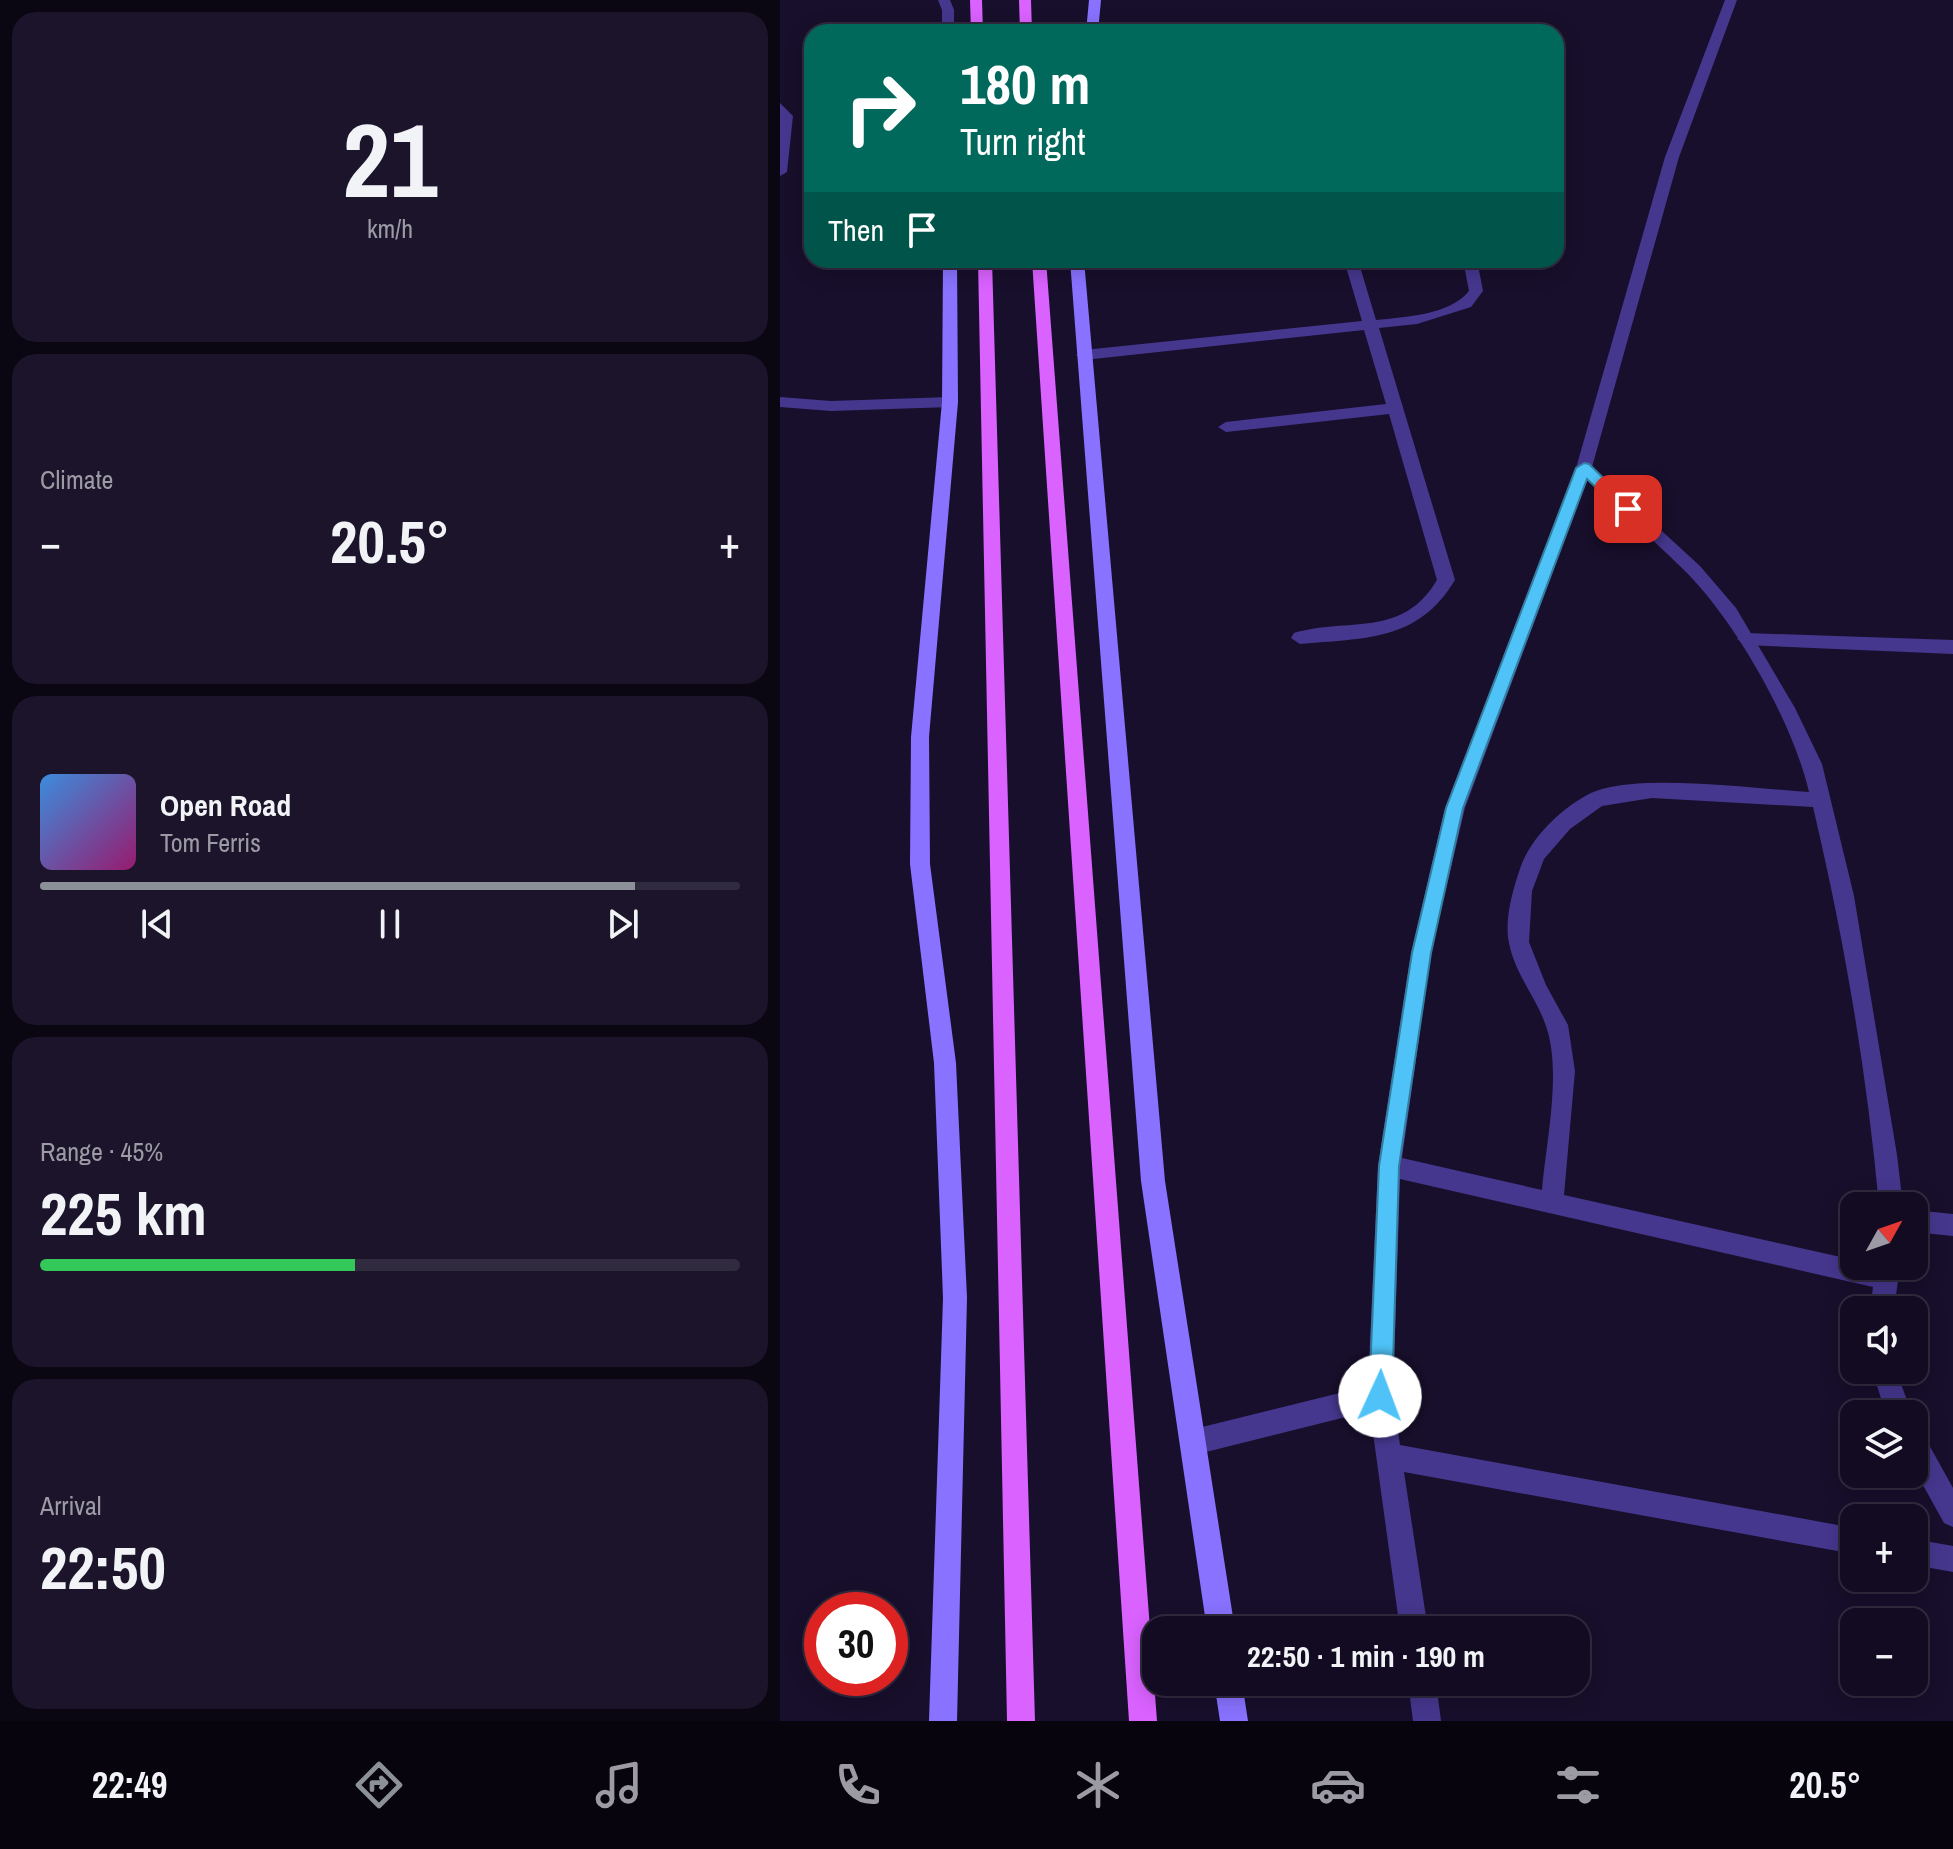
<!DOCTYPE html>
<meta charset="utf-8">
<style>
body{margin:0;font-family:"Archivo Narrow",sans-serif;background:#1b142a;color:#f1f3f6;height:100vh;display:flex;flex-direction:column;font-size:30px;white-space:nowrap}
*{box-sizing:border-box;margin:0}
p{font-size:26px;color:#9c9ba5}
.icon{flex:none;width:44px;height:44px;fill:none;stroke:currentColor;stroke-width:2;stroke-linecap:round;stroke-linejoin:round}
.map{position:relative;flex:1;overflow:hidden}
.details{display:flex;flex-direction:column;gap:12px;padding:12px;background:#0a0612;width:780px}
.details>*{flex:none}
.top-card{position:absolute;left:24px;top:24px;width:760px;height:244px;border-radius:24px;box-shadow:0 4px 20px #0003,0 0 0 2px #312b3f;background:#00695c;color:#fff;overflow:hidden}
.needle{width:52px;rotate:50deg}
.tools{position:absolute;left:1060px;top:1192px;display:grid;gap:16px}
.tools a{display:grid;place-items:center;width:88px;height:88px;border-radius:16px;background:#120b21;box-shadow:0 4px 20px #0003,0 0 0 2px #312b3f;font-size:40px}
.speed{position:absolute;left:24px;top:1592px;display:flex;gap:16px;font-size:40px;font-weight:700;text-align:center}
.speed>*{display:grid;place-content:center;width:104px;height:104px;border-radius:50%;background:#120b21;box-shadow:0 4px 20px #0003,0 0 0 2px #312b3f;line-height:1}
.speed .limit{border:12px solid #d22;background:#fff;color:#111}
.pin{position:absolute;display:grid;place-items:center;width:68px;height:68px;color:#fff;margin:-34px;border-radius:16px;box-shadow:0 4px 12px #0006}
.me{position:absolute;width:88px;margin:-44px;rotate:2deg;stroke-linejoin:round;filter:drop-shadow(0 0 6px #0008)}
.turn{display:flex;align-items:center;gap:28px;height:168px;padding:0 24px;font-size:36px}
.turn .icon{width:104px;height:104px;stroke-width:2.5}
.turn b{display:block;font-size:56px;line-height:68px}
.then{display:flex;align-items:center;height:76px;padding:0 24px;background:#0003;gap:16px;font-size:30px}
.big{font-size:60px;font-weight:800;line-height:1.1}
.details .widget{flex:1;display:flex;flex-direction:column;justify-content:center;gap:12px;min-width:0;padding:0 28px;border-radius:24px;background:#1b142a}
.details .dial{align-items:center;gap:0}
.dial b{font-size:104px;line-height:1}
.song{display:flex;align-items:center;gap:24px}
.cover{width:96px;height:96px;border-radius:12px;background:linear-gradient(135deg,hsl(210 70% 55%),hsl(320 70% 35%))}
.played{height:8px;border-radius:4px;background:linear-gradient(90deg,#8c9099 85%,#312b3f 85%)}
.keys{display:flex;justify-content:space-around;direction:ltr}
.heat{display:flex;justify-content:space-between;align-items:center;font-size:44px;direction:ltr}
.charge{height:12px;border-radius:6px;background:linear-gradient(90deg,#34c759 45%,#312b3f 0)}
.trip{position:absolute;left:362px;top:1616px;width:448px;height:80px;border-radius:24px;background:#120b21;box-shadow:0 4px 20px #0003,0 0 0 2px #312b3f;font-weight:800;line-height:80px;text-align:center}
.dock{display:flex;height:128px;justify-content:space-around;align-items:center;background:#07040d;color:#9c9ba5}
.dock .icon{width:56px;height:56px}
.dock .on{color:#8c9099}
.dock b{font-size:36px;color:#f1f3f6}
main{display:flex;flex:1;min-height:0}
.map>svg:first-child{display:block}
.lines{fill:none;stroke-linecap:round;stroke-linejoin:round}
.lane{fill:#46378e;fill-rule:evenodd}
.street{fill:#46378e;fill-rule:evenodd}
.secondary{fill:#8872ff;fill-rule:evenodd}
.primary{fill:#da62ff;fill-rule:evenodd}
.route{fill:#4fc3f7;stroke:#337fa1;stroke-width:2}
</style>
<main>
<section class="details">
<div class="widget dial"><b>21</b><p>km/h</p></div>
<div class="widget"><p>Climate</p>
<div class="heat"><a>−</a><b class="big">20.5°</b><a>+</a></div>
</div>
<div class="widget">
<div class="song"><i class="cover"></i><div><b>Open Road</b><p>Tom Ferris</p></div></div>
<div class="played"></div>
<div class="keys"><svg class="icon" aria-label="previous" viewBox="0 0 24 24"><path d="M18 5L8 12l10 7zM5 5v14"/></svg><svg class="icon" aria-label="pause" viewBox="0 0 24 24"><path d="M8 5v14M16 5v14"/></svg><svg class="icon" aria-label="next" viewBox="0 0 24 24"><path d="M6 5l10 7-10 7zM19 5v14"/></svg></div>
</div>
<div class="widget"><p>Range · 45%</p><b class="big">225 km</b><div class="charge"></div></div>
<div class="widget"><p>Arrival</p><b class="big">22:50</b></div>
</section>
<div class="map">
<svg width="1173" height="1721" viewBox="0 0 1173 1721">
<rect width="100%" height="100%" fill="#180f2c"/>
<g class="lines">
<path class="lane" d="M158 0H170L174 10V32H162V10Z
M0 103 13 116 7 172 0 176Z
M564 260H578L596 320C625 317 670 315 689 291L683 260H697L703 291 691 307 637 324 599 328 675 580C638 642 584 638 520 644L511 638 514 633C568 617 622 639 657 580L609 414 446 432 438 427 446 422 606 404 584 330 304 360 296 355 304 350 582 321Z
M0 397 51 401 170 397 178 402 170 407 51 411 0 407Z
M966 633 1173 640V654L966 645 957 639Z
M1134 1210 1173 1214V1236L1134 1232Z"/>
<path class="street" d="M945 0H957L899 157 812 467 920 566 956 608 1015 708 1042 764 1074 896 1117 1155 1123 1206H1099C1087 1072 1064 938 1033 807L872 798 822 806 790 829 764 859 752 891 749 942 766 985 788 1025 795 1071 784 1195 1074 1260V1266H1120L1114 1310H1090L1093 1287 620 1179 613 1396 620 1445 1074 1528V1554L624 1472 648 1630H620L590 1411 414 1455 405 1451 401 1442 405 1433 414 1429 588 1386 598 1166 631 953 665 808 796 468 885 157ZM807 480C840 511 875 541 907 573 957 624 1013 723 1029 792 976 789 856 772 811 793 783 807 752 836 741 866 733 889 724 919 729 943 735 974 757 999 766 1026 782 1072 766 1142 762 1190L622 1158 651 953 685 808Z
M1092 1370H1116L1132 1414H1106Z
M1134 1430 1143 1434 1173 1488V1527L1164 1523 1134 1469Z
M1134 1539 1173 1546V1572L1134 1565Z
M628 1682H656L661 1721H633Z"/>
<path class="secondary" d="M309 0H321L318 32H306Z
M163 260H177L178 402 149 737 150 864 176 1063 187 1298 177 1721H149L163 1298 154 1063 130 864 131 737 162 402Z
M290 260H304L385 1181 455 1630H427L361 1181Z
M434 1682H462L468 1721H440Z"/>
<path class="primary" d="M190 0H202L203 32H191Z
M239 0H251L252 32H240Z
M198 260H212L255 1721H227Z
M252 260H266L377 1721H349Z"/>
</g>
<path class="route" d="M804 463 809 464 855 509 848 514 842 512 807 479 683 808 651 953 619 1166 612 1396 608 1404 600 1408 592 1404 589 1396 599 1166 632 953 666 808 796 468Z"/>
</svg>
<div class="tools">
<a><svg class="needle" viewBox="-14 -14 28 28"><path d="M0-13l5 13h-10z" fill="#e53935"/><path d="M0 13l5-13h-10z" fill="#9c9ba5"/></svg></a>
<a><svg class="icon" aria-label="sound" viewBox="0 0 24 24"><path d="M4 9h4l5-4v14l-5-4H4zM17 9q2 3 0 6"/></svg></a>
<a><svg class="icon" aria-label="layers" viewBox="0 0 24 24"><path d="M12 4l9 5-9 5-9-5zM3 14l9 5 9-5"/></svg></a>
<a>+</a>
<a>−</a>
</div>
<div class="speed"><div class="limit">30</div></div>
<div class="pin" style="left:848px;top:509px;background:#d93025"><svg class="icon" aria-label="arrive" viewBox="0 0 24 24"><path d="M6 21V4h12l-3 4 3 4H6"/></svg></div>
<svg class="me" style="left:600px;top:1396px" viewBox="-20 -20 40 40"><circle r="19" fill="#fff"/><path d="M0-13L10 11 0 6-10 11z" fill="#4fc3f7"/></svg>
<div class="trip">22:50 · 1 min · 190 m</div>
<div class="top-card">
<div class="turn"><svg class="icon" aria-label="right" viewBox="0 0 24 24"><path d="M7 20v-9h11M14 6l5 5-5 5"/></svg><div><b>180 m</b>Turn right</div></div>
<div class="then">Then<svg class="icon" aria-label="arrive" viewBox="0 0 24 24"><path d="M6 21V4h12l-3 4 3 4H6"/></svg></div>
</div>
</div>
</main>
<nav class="dock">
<b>22:49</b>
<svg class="icon on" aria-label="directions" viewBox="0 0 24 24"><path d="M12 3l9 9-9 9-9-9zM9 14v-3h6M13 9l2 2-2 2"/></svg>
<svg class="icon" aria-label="music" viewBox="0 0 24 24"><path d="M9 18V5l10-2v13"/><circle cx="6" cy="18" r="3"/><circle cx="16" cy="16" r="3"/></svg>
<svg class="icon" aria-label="phone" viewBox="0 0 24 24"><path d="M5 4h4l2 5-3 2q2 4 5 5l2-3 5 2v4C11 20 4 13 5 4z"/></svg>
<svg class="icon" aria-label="climate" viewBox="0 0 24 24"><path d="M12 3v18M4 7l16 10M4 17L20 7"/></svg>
<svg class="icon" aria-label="car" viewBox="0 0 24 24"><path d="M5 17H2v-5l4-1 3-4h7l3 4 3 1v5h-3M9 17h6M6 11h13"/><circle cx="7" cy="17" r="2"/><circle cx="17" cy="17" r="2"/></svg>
<svg class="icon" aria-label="filters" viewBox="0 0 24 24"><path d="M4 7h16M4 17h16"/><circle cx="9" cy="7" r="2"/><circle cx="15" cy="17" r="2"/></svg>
<b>20.5°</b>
</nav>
